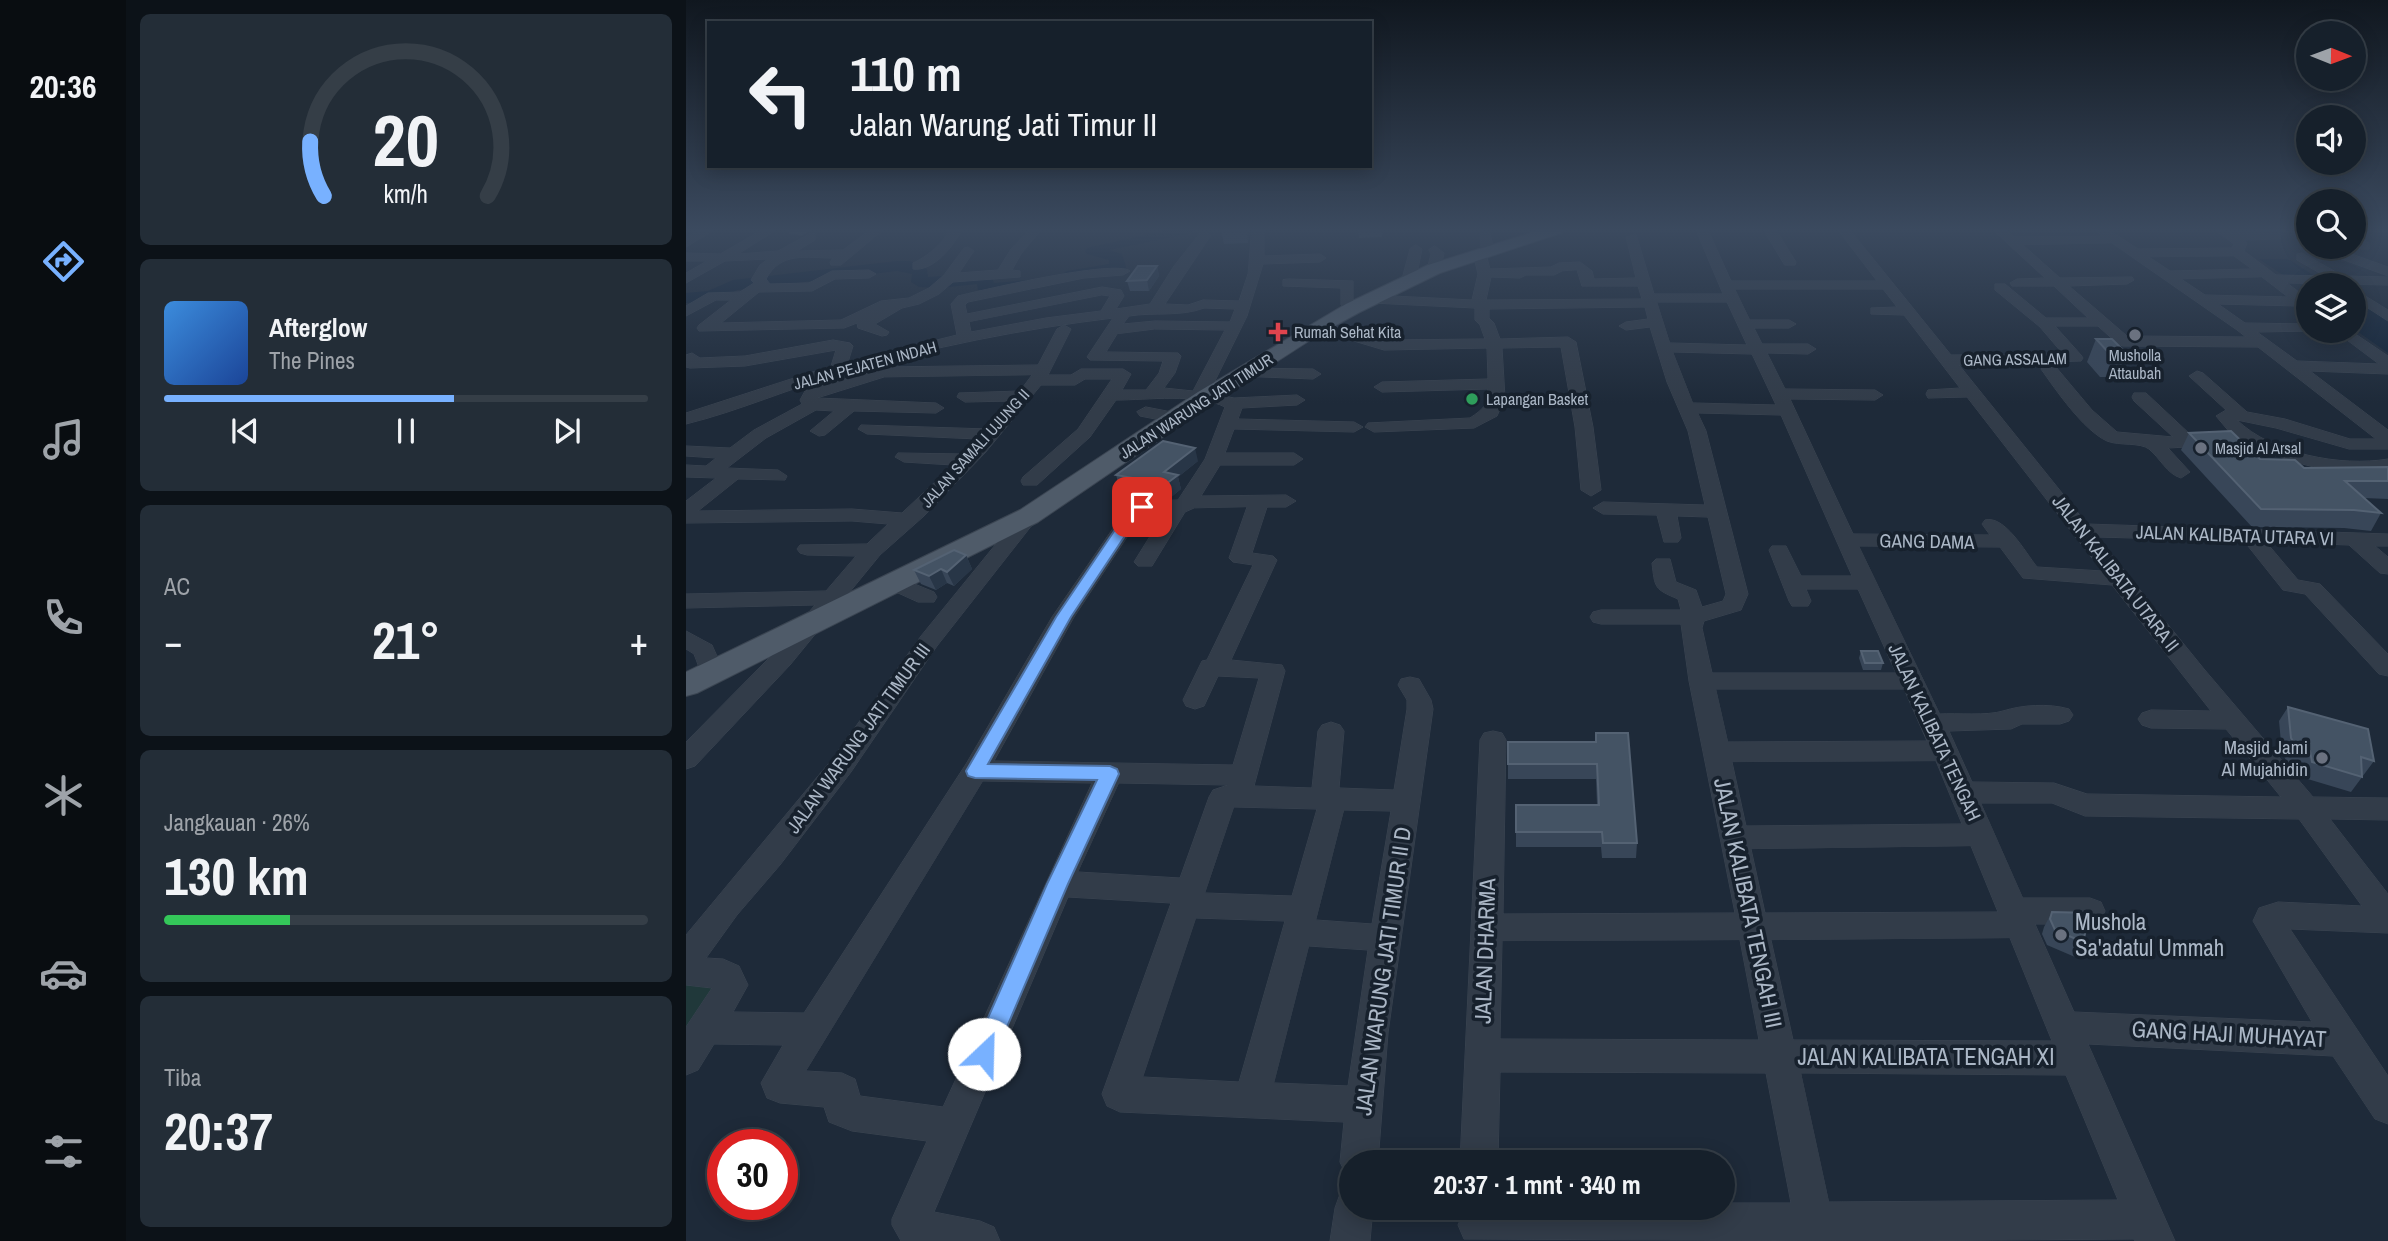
<!DOCTYPE html>
<html lang="id">
<meta charset="utf-8">
<style>
body{margin:0;font-family:"Archivo Narrow",sans-serif;background:#232d37;color:#f1f3f6;height:100vh;display:flex;flex-direction:column;font-size:26px;white-space:nowrap}
*{box-sizing:border-box;margin:0}
p{font-size:23px;color:#9ea3a9}
.icon{flex:none;width:38px;height:38px;fill:none;stroke:currentColor;stroke-width:2;stroke-linecap:round;stroke-linejoin:round}
.map{position:relative;flex:1;overflow:hidden}
.drawer{display:flex;flex-direction:column;gap:14px;padding:14px;background:#0c1218;width:560px}
.drawer>*{flex:none}
.banner{position:absolute;left:21px;top:21px;width:665px;height:147px;border-radius:0px;box-shadow:0 4px 18px #0003,0 0 0 2px #353e47;background:#16202b;color:#f1f3f6;overflow:hidden}
.needle{width:46px;rotate:91deg}
.tools{position:absolute;left:1610px;top:21px;display:grid;gap:14px}
.tools a{display:grid;place-items:center;width:70px;height:70px;border-radius:50%;background:#16202b;box-shadow:0 4px 18px #0003,0 0 0 2px #353e47;font-size:35px}
.speed{position:absolute;left:21px;top:1129px;display:flex;gap:14px;font-size:35px;font-weight:700;text-align:center}
.speed>*{display:grid;place-content:center;width:91px;height:91px;border-radius:50%;background:#16202b;box-shadow:0 4px 18px #0003,0 0 0 2px #353e47;line-height:1}
.speed .limit{border:10px solid #d22;background:#fff;color:#111}
.pin{position:absolute;display:grid;place-items:center;width:60px;height:60px;color:#fff;margin:-30px;border-radius:14px;box-shadow:0 4px 10px #0006}
.me{position:absolute;width:77px;margin:-38px;rotate:24deg;stroke-linejoin:round;filter:drop-shadow(0 0 5px #0008)}
.turn{display:flex;align-items:center;gap:24px;height:147px;padding:0 28px;font-size:32px}
.turn .icon{width:91px;height:91px;stroke-width:2.5}
.turn b{display:block;font-size:49px;line-height:60px}
.big{font-size:52px;font-weight:700;line-height:1.1}
.drawer .widget{flex:1;display:flex;flex-direction:column;justify-content:center;gap:10px;min-width:0;padding:0 24px;border-radius:10px;background:#232d37}
.drawer .dial{align-items:center;gap:0}
.dial svg{height:182px;overflow:visible;fill:none;stroke:#353e47;stroke-width:7;stroke-linecap:round;text-anchor:middle}
.dial text{fill:#f1f3f6;stroke:none}
.song{display:flex;align-items:center;gap:21px}
.cover{width:84px;height:84px;border-radius:10px;background:linear-gradient(135deg,hsl(210 70% 55%),hsl(220 70% 35%))}
.played{height:7px;border-radius:4px;background:linear-gradient(90deg,#78b1ff 60%,#353e47 60%)}
.keys{display:flex;justify-content:space-around;direction:ltr}
.heat{display:flex;justify-content:space-between;align-items:center;font-size:38px;direction:ltr}
.charge{height:10px;border-radius:5px;background:linear-gradient(90deg,#34c759 26%,#353e47 0)}
.trip{position:absolute;left:653px;top:1150px;width:396px;height:70px;border-radius:35px;background:#16202b;box-shadow:0 4px 18px #0003,0 0 0 2px #353e47;font-weight:700;line-height:70px;text-align:center}
main{display:flex;flex:1;min-height:0}
.dock{display:flex;flex-direction:column;width:126px;justify-content:space-around;align-items:center;background:#090d11;color:#9ea3a9}
.dock .icon{width:49px;height:49px}
.dock .current{color:#78b1ff}
.dock b{font-size:32px;color:#f1f3f6}
.map>svg:first-child{display:block}
.green{fill:#20383a}
.water{fill:#112236}
.lines{fill:none;stroke-linecap:round;stroke-linejoin:round}
.river{fill:#112236;fill-rule:evenodd}
.minor-casing{stroke:#3b4552;stroke-width:1}
.major-casing{stroke:#3b4552;stroke-width:2}
.minor{fill:#323c49;fill-rule:evenodd}
.major{fill:#4f5b69;fill-rule:evenodd}
.wall{fill:#384658}
.shaded-wall{fill:#283647}
.building{fill:#445364;stroke:#546273;stroke-width:2}
.route{fill:#78b1ff;stroke:#4e73a6;stroke-width:2}
.health-dot{fill:#e0444e;stroke:#17212d;stroke-width:2.5}
.worship-dot{fill:#6b7280;stroke:#17212d;stroke-width:2.5}
.leisure-dot{fill:#2e9e5b;stroke:#17212d;stroke-width:2.5}
.labels{text-anchor:middle;stroke-width:7;stroke-linejoin:round;paint-order:stroke}
.far-poi-label{font-size:16px;fill:#abb7c6;stroke:#17212d;text-anchor:start}
.far-street-label{font-size:16px;fill:#abb7c6;stroke:#17212d}
.street-label{font-size:19px;fill:#abb7c6;stroke:#17212d}
.poi-label{font-size:19px;fill:#abb7c6;stroke:#17212d;text-anchor:end}
.near-street-label{font-size:23px;fill:#abb7c6;stroke:#17212d}
.near-poi-label{font-size:23px;fill:#abb7c6;stroke:#17212d;text-anchor:start}
</style>
<main>
<nav class="dock">
<b>20:36</b>
<svg class="icon current" aria-label="directions" viewBox="0 0 24 24"><path d="M12 3l9 9-9 9-9-9zM9 14v-3h6M13 9l2 2-2 2"/></svg>
<svg class="icon" aria-label="music" viewBox="0 0 24 24"><path d="M9 18V5l10-2v13"/><circle cx="6" cy="18" r="3"/><circle cx="16" cy="16" r="3"/></svg>
<svg class="icon" aria-label="phone" viewBox="0 0 24 24"><path d="M5 4h4l2 5-3 2q2 4 5 5l2-3 5 2v4C11 20 4 13 5 4z"/></svg>
<svg class="icon" aria-label="climate" viewBox="0 0 24 24"><path d="M12 3v18M4 7l16 10M4 17L20 7"/></svg>
<svg class="icon" aria-label="car" viewBox="0 0 24 24"><path d="M5 17H2v-5l4-1 3-4h7l3 4 3 1v5h-3M9 17h6M6 11h13"/><circle cx="7" cy="17" r="2"/><circle cx="17" cy="17" r="2"/></svg>
<svg class="icon" aria-label="filters" viewBox="0 0 24 24"><path d="M4 7h16M4 17h16"/><circle cx="9" cy="7" r="2"/><circle cx="15" cy="17" r="2"/></svg>
</nav>
<section class="drawer">
<div class="widget dial"><svg viewBox="0 0 100 80">
<path d="M14 69A42 42 0 1 1 86 69"/>
<path d="M14 69A42 42 0 0 1 8 45" stroke="#78b1ff"/>
<text x="50" y="56" font-size="32" font-weight="700">20</text>
<text x="50" y="72" font-size="11">km/h</text>
</svg></div>
<div class="widget">
<div class="song"><i class="cover"></i><div><b>Afterglow</b><p>The Pines</p></div></div>
<div class="played"></div>
<div class="keys"><svg class="icon" aria-label="previous" viewBox="0 0 24 24"><path d="M18 5L8 12l10 7zM5 5v14"/></svg><svg class="icon" aria-label="pause" viewBox="0 0 24 24"><path d="M8 5v14M16 5v14"/></svg><svg class="icon" aria-label="next" viewBox="0 0 24 24"><path d="M6 5l10 7-10 7zM19 5v14"/></svg></div>
</div>
<div class="widget"><p>AC</p>
<div class="heat"><a>−</a><b class="big">21°</b><a>+</a></div>
</div>
<div class="widget"><p>Jangkauan · 26%</p><b class="big">130 km</b><div class="charge"></div></div>
<div class="widget"><p>Tiba</p><b class="big">20:37</b></div>
</section>
<div class="map">
<svg width="1702" height="1241" viewBox="0 0 1702 1241">
<rect width="100%" height="100%" fill="#1e2a39"/>
<path class="green" d="M0 983H46L0 1051Z"/>
<path class="water" d="M1573 259H1602L1627 275H1597Z
M1668 297 1702 321V353L1668 329Z"/>
<g class="lines">
<path class="river" d="M482 230H509L502 234 423 250 436 254 440 267 438 270 381 281 373 276 381 271 423 264V260L401 254 399 251 401 248Z
M211 261H224L241 269 242 277 294 274 306 278 308 283 342 280 350 285 348 289 320 294 292 290 291 284 253 288 233 287 225 282 226 274 211 271 51 290 32 300 0 303V293L22 291 47 280Z"/>
<defs>
<path id="minor" d="M14 230H28L0 247V238Z
M76 230H90L52 254 92 251 125 233 129 234V240L111 251 157 250 184 230H197L155 265H145L144 262 147 258C120 258 95 251 80 279L84 284 123 283 146 271 183 270 190 274 183 278 149 279 126 291 73 292 35 323 155 320 195 301 223 298 243 288 258 275 278 248 282 247 288 251 273 273 312 270 325 249 343 230H355L335 254 326 270 334 271V277L267 282 253 294 233 304 216 308 189 324 203 332 201 335 196 336 172 328 171 323 158 328 13 331 11 328 13 325 45 300H30L0 316V306L22 293 54 292 68 283 65 280 74 265 82 259 39 261 0 283V273L21 261H0V253L34 254Z
M262 230H275C269 245 247 272 227 269V263C239 258 260 242 262 230Z
M566 230H578V256L634 254 640 258 634 262 577 264 561 316 523 393 548 398 611 395 619 400 611 405 556 408 552 419 668 422 677 427 668 432 548 429 539 453H608L617 459 608 465H534L515 496 600 495 610 501 600 507H581L566 553 587 556 591 560 545 660 596 665 599 671 568 786 626 788 632 731 636 725 645 722 654 725 658 731 653 788 708 790 721 709V700L712 685 715 679 724 677 733 679 745 700 747 709 702 1033 692 1162H665V1177L660 1175 654 1162 658 1122 434 1112 421 1106 416 1094 485 903 382 897 248 1212 294 1221 308 1227 314 1241H215L206 1225V1219L241 1141 166 1131 143 1122 138 1107 94 1103 81 1098 75 1083 97 1045 28 1044 12 1070 0 1075V1027L26 988 0 985V935L147 758 235 636 336 512H350L353 516 350 520 251 646 165 772 94 865 51 915 20 958 37 959 53 966 62 985 47 1012 118 1013 280 764 366 617 441 508 455 501 492 500 519 459 539 407C512 393 461 400 430 400L404 437 351 485H337L335 481 337 477 392 429 426 379H399L389 385H355L299 453 238 516 194 555 104 665 9 766 0 769V742L87 654 129 605 0 608V594L140 591 170 556 121 555 114 553 111 549 114 545 181 544 202 524 166 521 0 523V501L30 478 0 477V465L20 466 30 458 0 456V446L44 448 68 430 116 404 114 400 119 391 197 367 352 365 371 329 378 325 385 329 362 375H385L395 369H437L445 374 436 390H460L473 373 477 361 404 360 401 357 427 318C336 329 245 347 157 373 104 388 53 411 0 424V413L145 366 150 350 59 366 4 368 0 367V355L6 353 14 358 59 356 147 340 164 343 167 346 162 362 271 335 265 304 272 296C297 290 429 259 444 271L437 275 398 278 282 302 279 305 281 314 416 287 435 290 438 296 430 309 464 304 488 266 515 232 519 231 525 235 479 304 502 305 517 300 553 301 562 274ZM416 295 424 296 415 311 360 318 285 332 283 322ZM518 308 549 309 544 322 469 321 437 324 443 316C468 312 495 317 518 308ZM469 329 539 330 507 391 478 388 489 373 495 356 492 353 420 352 431 334ZM346 375 334 391 273 393 271 397 279 402 326 401 302 429 175 425 172 429 181 434 292 439 277 454 212 453 209 457 218 462 267 465 216 513 166 509 12 511 52 479 99 480 101 476 92 470 41 468 80 438 130 410 148 411 124 431 133 436 139 435 168 411 250 413 258 408 250 403 131 398 198 377ZM561 507 543 558 547 562 567 565 521 660 516 661 497 700 500 706 509 709 518 706 532 676 573 678 547 765 308 761 388 617 455 516 460 513 479 512 448 562 452 566H466L499 512 508 508ZM297 781 406 783 257 1107 174 1096 169 1079 156 1073 120 1071ZM433 783 542 785 527 790 523 797 494 878 392 872ZM548 807 631 809 606 896 519 893ZM658 810 705 811 686 924 630 920ZM510 918 599 921 553 1082 457 1077ZM623 946 682 950 662 1086 588 1083Z
M794 230 804 233 808 251 800 254 804 269 865 267 873 263 894 262 906 271 908 279 950 278 940 237 950 234 968 294H1037L1010 230H1022L1045 281H1191L1152 230H1164L1265 355 1377 354 1354 327 1309 290V284H1319L1360 318H1402L1368 286H1326L1324 283 1331 279 1359 278 1307 230H1320L1328 237 1416 236 1410 230H1423L1452 249 1546 248 1548 244 1529 230 1547 232 1596 230 1594 239 1558 240 1561 243 1558 251 1590 275 1639 276 1611 260V254L1616 253 1657 276 1702 277V285L1601 283 1622 299V310L1613 306 1532 304 1559 323 1622 324V331H1627L1571 332 1611 361 1693 364 1649 331H1665L1702 356V374L1624 371 1702 430V449H1663L1590 428 1551 420C1586 454 1655 467 1702 459V471L1684 474 1647 472 1605 461 1558 444 1482 448 1504 472 1495 478C1481 474 1474 458 1463 449 1454 442 1433 446 1421 441 1397 430 1370 390 1355 369L1357 366H1369L1406 410 1431 432 1487 437 1448 401 1446 397 1448 393H1460L1507 437 1546 435 1530 416 1540 410 1503 376 1511 371 1517 373 1561 412 1599 419 1664 439H1690L1572 347 1437 346 1432 344 1412 326H1369L1395 355 1397 358 1395 361 1273 365 1401 524 1702 534V546H1689L1702 557V574L1694 573 1663 545 1580 542 1612 580 1634 584 1702 654V676L1693 674 1619 594 1597 590 1558 541 1411 537 1518 669 1627 797 1702 798V820L1644 819 1702 894V933L1604 929 1702 1076V1124L1689 1119 1647 1056 1402 1044 1489 1241H1449L1448 1239 1190 1241 778 1239 772 1225 778 1211 787 1208H1036V1203H1105L1080 1073 814 1072 812 1162H774L794 740 798 733 807 731 816 733 820 740 817 914 1049 913 1003 681 995 624H915L907 622 904 617 907 612 915 610H995L992 599C968 589 969 588 966 563L970 559H984L990 582 1010 590 1016 607 1037 601 1040 594 1022 517 991 516 995 538 992 542H978L971 515 917 514 907 508 917 502 1019 505 1002 431 981 382 964 327 940 330 933 326 940 322 962 319 959 307 803 309V318L808 323 814 339 882 337 890 342 907 427 915 490 905 496 895 490 889 427 875 347 816 348 819 398 811 416 788 428 688 432 679 427 682 423 784 418C796 410 803 405 802 389L696 392 688 387 696 382 802 379 801 348 698 350 628 329 626 326 633 322 699 340 799 339 794 325 789 320V308L687 303 680 299 687 295 786 300 792 274 787 253 795 250ZM1426 243 1551 330 1560 337 1441 336 1383 286 1441 284 1448 280 1446 277 1374 278 1337 245ZM1548 256 1566 269 1484 271 1463 257ZM891 270 896 286H952L956 299 800 300 805 277 834 278 840 275H868L876 271ZM1576 277 1602 297 1519 295 1495 279ZM1049 289H1197L1211 307 1185 308V314L1218 315 1274 388 1242 390 1240 394 1242 398 1281 397 1416 571 1351 567C1339 552 1319 515 1299 520L1296 524 1304 535 1167 534 1104 399 1189 400 1197 395 1189 390 1099 389 1081 353 1122 354 1130 349 1122 344H1076L1068 328H1103L1110 324 1103 320H1064ZM971 302H1041L1061 345 984 343ZM987 352 1066 354 1090 405 1007 403ZM1012 413 1095 415 1166 576H1115L1100 546H1086L1083 550 1103 601 1106 606H1122L1125 601 1120 589H1172L1210 673H1026L1016 628 1018 621 1055 610 1062 594 1020 431ZM1173 546 1314 547 1337 578 1426 585 1525 711 1465 710 1456 713 1452 719 1456 725 1465 728 1540 729 1595 797 1401 794 1368 783 1286 782 1263 731 1325 729 1336 724H1374L1383 721 1387 715 1383 709C1362 703 1336 705 1317 711 1301 716 1271 713 1254 714ZM1030 689H1218L1241 741 1042 742ZM1250 761 1276 824 1060 826 1046 762ZM1295 803H1366L1399 816 1613 819 1676 906 1592 902 1573 908 1567 921 1626 1022 1388 1012 1349 924H1404L1415 920 1419 911 1415 902 1404 898H1337ZM1285 846 1312 912 1079 913 1065 849ZM1324 938 1366 1041 1107 1040 1085 940ZM1054 940 1073 1040 814 1039 816 941ZM1115 1073 1380 1075 1432 1200 1143 1202Z
M1078 230H1090L1110 262 1109 265H1099Z
M1668 233 1683 243V249H1675L1668 243Z
M730 245 736 249 730 279 723 283 718 282 716 279 724 249Z
M749 246 758 253 755 269 748 273 741 269 745 254 743 250Z
M1646 247 1702 267V276L1642 254V248Z
M602 279 667 281V301L674 308 667 312 655 305V288L597 286V280Z
M1668 289 1702 310V321L1668 299Z
M558 368 627 369 635 374 627 379 552 376 550 373Z
M460 407 496 414 499 418 490 423 454 416 451 412Z
M209 576 248 592 251 597 248 602H232L201 588 198 583 201 578Z
M0 631 26 645 38 672 35 678 26 680 17 678 8 654 0 649Z
M665 1190V1208H687L684 1241H644L649 1208 654 1194Z"/>
<path id="major" d="M102 230H124L116 235 104 233Z
M854 230H877L875 233 754 273 674 312 632 335 528 402 352 522 11 693 0 696V672L334 510 512 392 660 304 742 265Z"/>
</defs>
<use href="#minor" class="minor-casing"/>
<use href="#major" class="major-casing"/>
<use href="#minor" class="minor"/>
<use href="#major" class="major"/>
</g>
<path class="wall" d="M535 230H564L562 243 538 244Z
M672 230H697L696 237 673 238Z
M471 266 473 276 463 291H444L441 281Z
M1410 339 1440 353 1431 377H1414L1401 362Z
M1503 433 1574 459 1618 468 1702 467V499L1678 498 1695 513 1685 531 1658 528 1566 527 1495 450Z
M512 461 492 477 495 489 484 498 434 488 430 475Z
M280 555 286 569 268 586 261 583 250 590 235 584 228 570Z
M1175 651 1197 663 1195 670H1177L1173 658Z
M1602 707 1688 761 1665 792 1615 777 1614 766 1601 762 1596 753 1593 721Z
M910 733 951 843 950 858H916L915 847H830V832L911 805 910 779H822V764L909 742Z
M1366 912 1397 942 1389 957 1361 945 1356 934 1358 927Z"/>
<path class="shaded-wall" d="M560 230H564L562 243Z
M471 266 473 276 463 291 461 280Z
M509 448 512 461 492 477 495 489 484 498 478 472Z
M280 555 286 569 268 586 261 572Z
M255 569 261 583 250 590 243 576Z"/>
<path class="building" d="M452 266H471L461 280 441 281Z
M1410 339H1426L1440 353H1423Z
M1545 431 1574 459 1609 460 1618 468 1702 467V481H1659L1695 513 1668 510 1575 509 1503 433Z
M477 441 509 448 478 472 492 475 480 484 430 475Z
M268 550 280 555 261 572 255 569 243 576 228 570Z
M1175 651H1192L1197 663H1179Z
M1602 707 1682 729 1688 761 1675 757 1676 777 1626 762 1624 751 1611 748 1605 738Z
M910 733H942L951 843H917L916 832H830V805H913L911 764H822V742H910Z
M1366 912 1404 913 1397 942 1369 930 1364 919Z"/>
<linearGradient id="sky" x2="0" y2="1"><stop stop-color="#10171f"/><stop offset="0.57" stop-color="#3b4a5f"/><stop offset="1" stop-color="#3b4a5f" stop-opacity="0"/></linearGradient>
<rect width="1702" height="403" fill="url(#sky)"/>
<path class="route" d="M456 503 462 507 453 515 385 617 302 764 424 766 431 769 433 774 382 884 306 1062 298 1065 289 1062 286 1054 361 884 411 780 289 778 282 776 280 771 370 617 443 509Z"/>
<path class="health-dot" d="M588.5 321.5h7v7h7v7h-7v7h-7v-7h-7v-7h7z"/>
<g class="worship-dot">
<circle cx="1449" cy="335" r="7"/>
<circle cx="1515" cy="448" r="7"/>
<circle cx="1636" cy="758" r="7"/>
<circle cx="1375" cy="935" r="7"/>
</g>
<circle class="leisure-dot" cx="786" cy="399" r="7"/>
<g class="labels">
<g class="far-poi-label">
<text x="608" y="338">Rumah Sehat Kita</text>
<text x="1449" y="361" text-anchor="middle">Musholla<tspan x="1449" dy="18">Attaubah</tspan></text>
<text x="800" y="405">Lapangan Basket</text>
<text x="1529" y="454">Masjid Al Arsal</text>
</g>
<g class="far-street-label">
<text transform="translate(1329 359) rotate(-1)" y="6">GANG ASSALAM</text>
<text transform="translate(179 365) rotate(-15)" y="6">JALAN PEJATEN INDAH</text>
<text transform="translate(510 406) rotate(-33)" y="6">JALAN WARUNG JATI TIMUR</text>
<text transform="translate(289 448) rotate(-48)" y="6">JALAN SAMALI UJUNG II</text>
</g>
<g class="street-label">
<text transform="translate(1549 535) rotate(2)" y="7">JALAN KALIBATA UTARA VI</text>
<text transform="translate(1241 541) rotate(1)" y="7">GANG DAMA</text>
<text transform="translate(1430 573) rotate(52)" y="7">JALAN KALIBATA UTARA II</text>
<text transform="translate(1249 732) rotate(65)" y="7">JALAN KALIBATA TENGAH</text>
<text transform="translate(172 738) rotate(-54)" y="7">JALAN WARUNG JATI TIMUR III</text>
</g>
<g class="poi-label">
<text x="1622" y="754">Masjid Jami<tspan x="1622" dy="22">Al Mujahidin</tspan></text>
</g>
<g class="near-street-label">
<text transform="translate(1062 903) rotate(78)" y="8">JALAN KALIBATA TENGAH III</text>
<text transform="translate(799 951) rotate(-88)" y="8">JALAN DHARMA</text>
<text transform="translate(697 971) rotate(-82)" y="8">JALAN WARUNG JATI TIMUR II D</text>
<text transform="translate(1543 1034) rotate(3)" y="8">GANG HAJI MUHAYAT</text>
<text x="1240" y="1065">JALAN KALIBATA TENGAH XI</text>
</g>
<g class="near-poi-label">
<text x="1389" y="930">Mushola<tspan x="1389" dy="26">Sa'adatul Ummah</tspan></text>
</g>
</g>
</svg>
<div class="tools">
<a><svg class="needle" viewBox="-14 -14 28 28"><path d="M0-13l5 13h-10z" fill="#e53935"/><path d="M0 13l5-13h-10z" fill="#9ea3a9"/></svg></a>
<a><svg class="icon" aria-label="sound" viewBox="0 0 24 24"><path d="M4 9h4l5-4v14l-5-4H4zM17 9q2 3 0 6"/></svg></a>
<a><svg class="icon" aria-label="search" viewBox="0 0 24 24"><circle cx="10" cy="10" r="6"/><path d="M15 15l6 6"/></svg></a>
<a><svg class="icon" aria-label="layers" viewBox="0 0 24 24"><path d="M12 4l9 5-9 5-9-5zM3 14l9 5 9-5"/></svg></a>
</div>
<div class="speed"><div class="limit">30</div></div>
<div class="pin" style="left:456px;top:507px;background:#d93025"><svg class="icon" aria-label="arrive" viewBox="0 0 24 24"><path d="M6 21V4h12l-3 4 3 4H6"/></svg></div>
<svg class="me" style="left:298px;top:1054px" viewBox="-20 -20 40 40"><circle r="19" fill="#fff"/><path d="M0-13L10 11 0 6-10 11z" fill="#78b1ff"/></svg>
<div class="trip">20:37 · 1 mnt · 340 m</div>
<div class="banner">
<div class="turn"><svg class="icon" aria-label="left" viewBox="0 0 24 24"><path d="M17 20v-9H6M10 6l-5 5 5 5"/></svg><div><b>110 m</b>Jalan Warung Jati Timur II</div></div>
</div>
</div>
</main>
